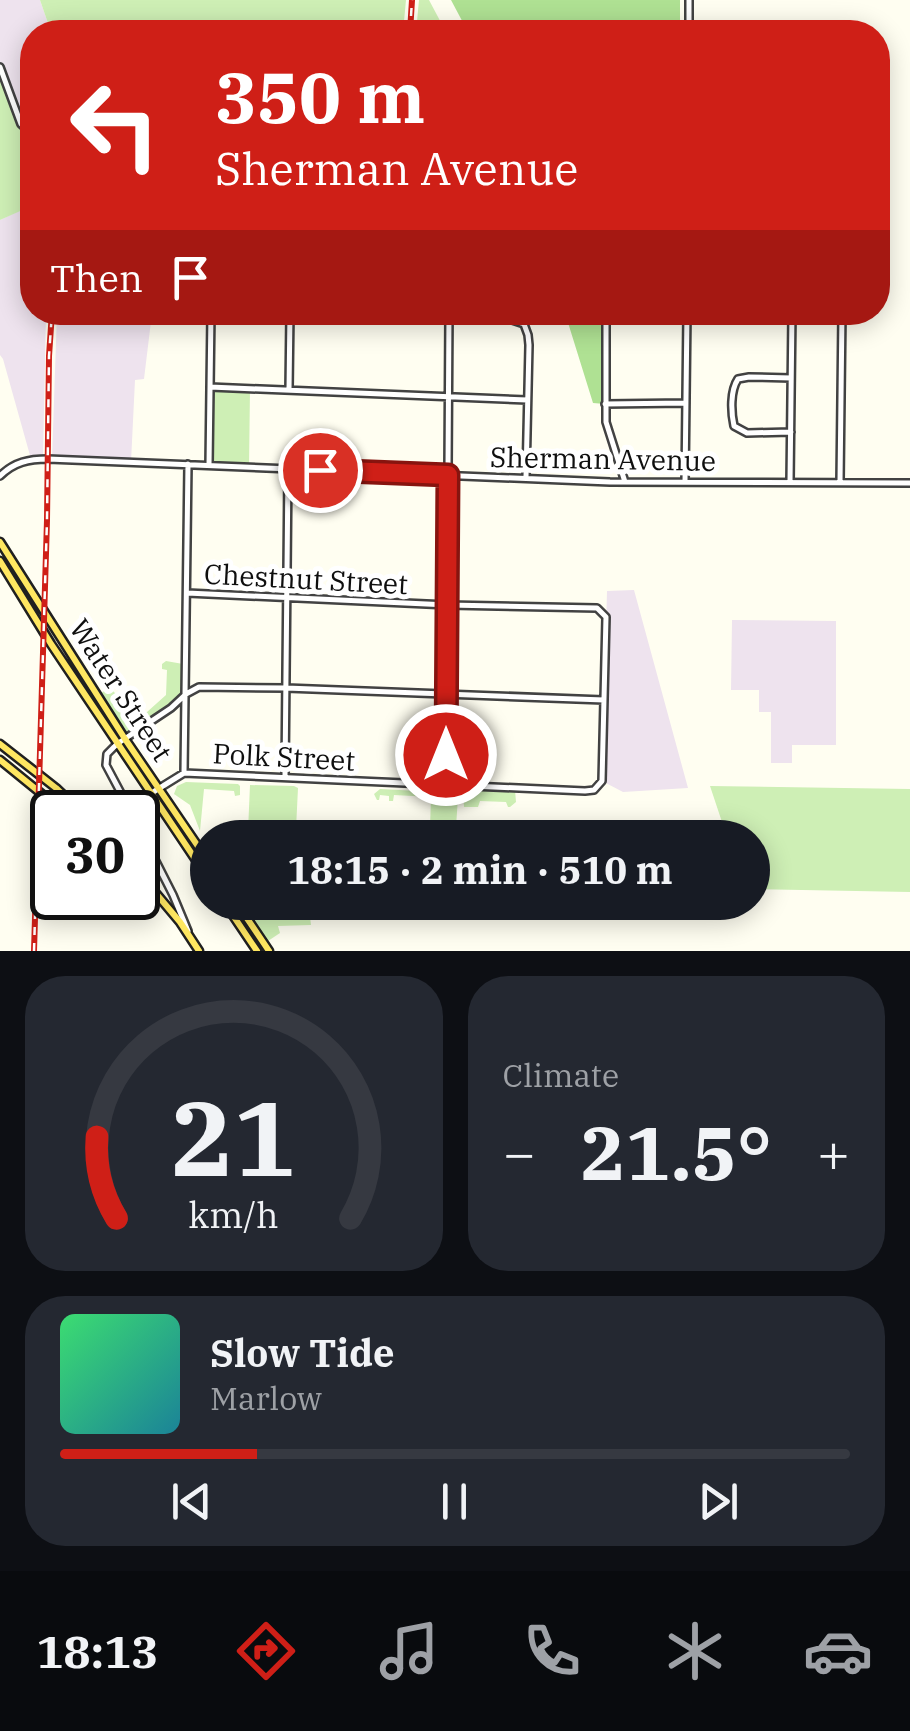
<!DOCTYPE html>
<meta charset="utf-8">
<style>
body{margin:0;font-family:"IBM Plex Serif",serif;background:#242831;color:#f1f3f6;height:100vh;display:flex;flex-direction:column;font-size:38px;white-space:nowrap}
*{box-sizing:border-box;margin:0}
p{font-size:32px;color:#9ea1a6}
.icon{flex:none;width:55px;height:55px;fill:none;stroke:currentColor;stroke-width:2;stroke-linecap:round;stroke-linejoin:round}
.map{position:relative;height:951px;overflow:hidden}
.details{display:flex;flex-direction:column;gap:25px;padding:25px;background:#0d0f14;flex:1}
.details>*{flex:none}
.guide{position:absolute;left:20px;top:20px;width:870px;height:305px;border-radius:40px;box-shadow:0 5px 25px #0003;background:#cf1f17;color:#fff;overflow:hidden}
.speed{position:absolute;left:30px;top:790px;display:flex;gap:20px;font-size:50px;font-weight:700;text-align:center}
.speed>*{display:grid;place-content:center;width:130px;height:130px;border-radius:50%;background:#171b24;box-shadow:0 5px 25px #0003;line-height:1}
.speed .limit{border:5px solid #111;border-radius:15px;background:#fff;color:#111}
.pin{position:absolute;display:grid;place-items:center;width:85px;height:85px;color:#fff;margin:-42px;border:5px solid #fff;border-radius:50%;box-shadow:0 2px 10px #0007}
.me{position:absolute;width:110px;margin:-55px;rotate:0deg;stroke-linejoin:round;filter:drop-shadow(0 0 8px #0008)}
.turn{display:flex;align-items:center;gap:35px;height:210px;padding:0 30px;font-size:45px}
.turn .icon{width:130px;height:130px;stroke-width:2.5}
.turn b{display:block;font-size:70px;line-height:85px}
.then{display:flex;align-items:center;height:95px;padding:0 30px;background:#0003;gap:20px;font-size:38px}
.big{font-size:75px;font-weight:700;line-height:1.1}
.details .card{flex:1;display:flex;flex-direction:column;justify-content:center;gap:15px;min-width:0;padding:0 35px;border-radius:40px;background:#242831}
.details .dial{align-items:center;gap:0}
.dial svg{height:260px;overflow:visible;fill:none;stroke:#363941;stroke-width:7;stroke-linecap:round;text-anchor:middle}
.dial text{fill:#f1f3f6;stroke:none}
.song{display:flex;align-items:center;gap:30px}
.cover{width:120px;height:120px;border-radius:15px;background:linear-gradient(135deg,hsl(140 70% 55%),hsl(190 70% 35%))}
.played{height:10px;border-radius:5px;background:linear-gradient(90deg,#cf1f17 25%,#363941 25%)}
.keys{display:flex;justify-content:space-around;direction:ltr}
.heat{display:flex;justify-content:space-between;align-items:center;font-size:55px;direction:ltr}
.details .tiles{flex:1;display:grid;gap:25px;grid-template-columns:1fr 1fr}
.card:last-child{grid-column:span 2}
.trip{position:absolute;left:190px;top:820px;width:580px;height:100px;border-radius:50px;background:#171b24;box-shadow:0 5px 25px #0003;font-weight:700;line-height:100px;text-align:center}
.menu{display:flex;height:160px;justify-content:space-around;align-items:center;background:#090b0e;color:#9ea1a6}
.menu .icon{width:70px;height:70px}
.menu .selected{color:#cf1f17}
.menu b{font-size:45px;color:#f1f3f6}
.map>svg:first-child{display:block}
.industrial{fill:#eee3ee}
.green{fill:#ceefb5}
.forest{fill:#afe193}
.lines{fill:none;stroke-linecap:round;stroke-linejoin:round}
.minor-casing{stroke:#424242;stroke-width:10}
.major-casing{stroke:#202020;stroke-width:11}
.minor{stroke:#fff;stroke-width:5}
.major{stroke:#ffe761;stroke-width:6}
.rail-casing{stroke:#cf1f17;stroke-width:6}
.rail{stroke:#fff;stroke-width:2.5;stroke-dasharray:8;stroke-linecap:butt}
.route-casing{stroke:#87140f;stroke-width:25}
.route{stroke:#cf1f17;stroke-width:18}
.labels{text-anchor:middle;stroke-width:10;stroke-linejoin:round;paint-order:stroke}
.street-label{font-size:28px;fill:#0f0f0f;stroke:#fff}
</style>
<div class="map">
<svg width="910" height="951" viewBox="0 0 910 951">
<rect width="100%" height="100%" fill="#fffef1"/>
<path class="industrial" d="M0 0H40L51 32H32V112L19 118 0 67Z
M21 124 32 134V312L46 313 43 459H31L3 359 0 355V220L27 207Z
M57 313H152L144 379 135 380 131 462 52 459Z
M634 590 688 788 623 792 602 781 607 591Z
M732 620 836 621V745H792V763H771V712H759V690H731Z"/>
<path class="green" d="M40 0H406L403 32H51Z
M419 0H429L446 32H416Z
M0 67 20 118 32 112V134L21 125 20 128 27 208 0 220Z
M210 387 250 389 249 467 209 465Z
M166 661 183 664 184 691 182 695 144 723 127 732 101 693 106 690 113 691 116 694 112 697 125 712H147L166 695 167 670 162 669V664Z
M186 782 238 784 240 786V795L235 796 234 791 204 789 200 831 190 805 174 794 177 786Z
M250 785 294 786 298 788 296 829 290 835 253 834 248 831Z
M710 786 910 789V892L753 889 752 838 727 837Z
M380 789 456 793 458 797 456 827 455 829 430 828 431 797 394 795 393 801H389V796L380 795 379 800H377L374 794Z
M468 789 515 790 516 802 510 807H508L506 802 480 801 478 807H464L463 792Z
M290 905H303L309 908 311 925 278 926 280 933 268 941 247 911 251 908 271 910Z"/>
<path class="forest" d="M451 0H680V32H468Z
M565 313H606L605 404 593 403Z"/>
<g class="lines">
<defs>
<path id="minor" d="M689 0V32
M0 67 21 124 32 134
M322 312 512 320 524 324 528 335 529 345 526 477
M606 312V422L625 482
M210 387 527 400
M289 390 290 312
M605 404 686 403
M791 432 747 433 734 426C731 412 730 391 738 379L749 377 791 378
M209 465 211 312
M0 476C14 462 29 459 48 459L610 482 910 483
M685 482 687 312
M790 482 792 312
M840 482 842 312
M184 773 188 464
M285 776 288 469
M446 785 449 312
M150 794 184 773 585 791 594 790 602 781 606 617 597 608 448 605 187 593
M131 812 106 765 107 754 117 744 171 708 186 694 199 687 286 688 604 700
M138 826 173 895 188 931
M143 878 158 866"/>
<path id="major" d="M0 542 125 739 208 861
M0 561 51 644 208 878
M0 744 56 788 81 812
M0 760 64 812
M138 872 180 922 199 951
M224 902 257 951
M236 902 269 951"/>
</defs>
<use href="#minor" class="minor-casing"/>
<use href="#major" class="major-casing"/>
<use href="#minor" class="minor"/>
<use href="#major" class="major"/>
<defs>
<path id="rail" d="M410 32 412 0
M34 951 47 520 49 356 52 312"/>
</defs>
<use href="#rail" class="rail-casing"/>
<use href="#rail" class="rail"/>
</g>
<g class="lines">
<defs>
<path id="route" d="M320 470 448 475 446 755"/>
</defs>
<use href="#route" class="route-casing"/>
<use href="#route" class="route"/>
</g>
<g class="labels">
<g class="street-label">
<text transform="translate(603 459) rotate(1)" y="10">Sherman Avenue</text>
<text transform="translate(306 579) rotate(3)" y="10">Chestnut Street</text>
<text transform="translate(121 690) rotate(57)" y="10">Water Street</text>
<text transform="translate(284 757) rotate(3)" y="10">Polk Street</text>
</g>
</g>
</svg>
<div class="speed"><div class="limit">30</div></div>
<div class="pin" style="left:320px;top:470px;background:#d93025"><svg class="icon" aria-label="arrive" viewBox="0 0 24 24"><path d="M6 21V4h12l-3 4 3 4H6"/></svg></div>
<svg class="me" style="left:446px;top:755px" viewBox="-20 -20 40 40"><circle r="17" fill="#cf1f17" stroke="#fff" stroke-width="3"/><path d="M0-11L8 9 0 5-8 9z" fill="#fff"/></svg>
<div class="trip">18:15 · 2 min · 510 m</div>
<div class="guide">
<div class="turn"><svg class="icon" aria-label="left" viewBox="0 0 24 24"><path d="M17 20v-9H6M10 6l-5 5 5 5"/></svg><div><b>350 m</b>Sherman Avenue</div></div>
<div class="then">Then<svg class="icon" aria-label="arrive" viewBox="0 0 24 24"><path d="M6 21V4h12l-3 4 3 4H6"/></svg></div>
</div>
</div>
<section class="details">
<div class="tiles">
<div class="card dial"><svg viewBox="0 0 100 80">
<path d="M14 69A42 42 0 1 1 86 69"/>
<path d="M14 69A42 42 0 0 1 8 44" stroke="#cf1f17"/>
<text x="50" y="56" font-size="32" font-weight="700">21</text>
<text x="50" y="72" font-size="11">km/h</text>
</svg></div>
<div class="card"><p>Climate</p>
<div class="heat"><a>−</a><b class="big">21.5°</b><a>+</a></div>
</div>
<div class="card">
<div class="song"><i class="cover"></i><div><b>Slow Tide</b><p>Marlow</p></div></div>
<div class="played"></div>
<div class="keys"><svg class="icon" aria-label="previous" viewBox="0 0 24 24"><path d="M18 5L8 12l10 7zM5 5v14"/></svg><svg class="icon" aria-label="pause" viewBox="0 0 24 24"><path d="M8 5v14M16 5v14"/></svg><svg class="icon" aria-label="next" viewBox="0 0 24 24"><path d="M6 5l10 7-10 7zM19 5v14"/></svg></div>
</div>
</div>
</section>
<nav class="menu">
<b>18:13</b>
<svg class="icon selected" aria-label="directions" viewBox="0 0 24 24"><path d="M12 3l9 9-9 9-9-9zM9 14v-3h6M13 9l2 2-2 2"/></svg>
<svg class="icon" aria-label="music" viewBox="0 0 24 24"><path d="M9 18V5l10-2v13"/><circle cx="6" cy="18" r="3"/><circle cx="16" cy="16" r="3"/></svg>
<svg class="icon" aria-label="phone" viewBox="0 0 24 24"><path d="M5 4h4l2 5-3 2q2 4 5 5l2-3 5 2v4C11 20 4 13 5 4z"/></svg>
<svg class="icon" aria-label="climate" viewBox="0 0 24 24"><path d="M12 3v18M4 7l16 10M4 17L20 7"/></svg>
<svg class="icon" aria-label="car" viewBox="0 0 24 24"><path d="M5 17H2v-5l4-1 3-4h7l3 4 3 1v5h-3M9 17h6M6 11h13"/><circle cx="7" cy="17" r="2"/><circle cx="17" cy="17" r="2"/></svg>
</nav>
